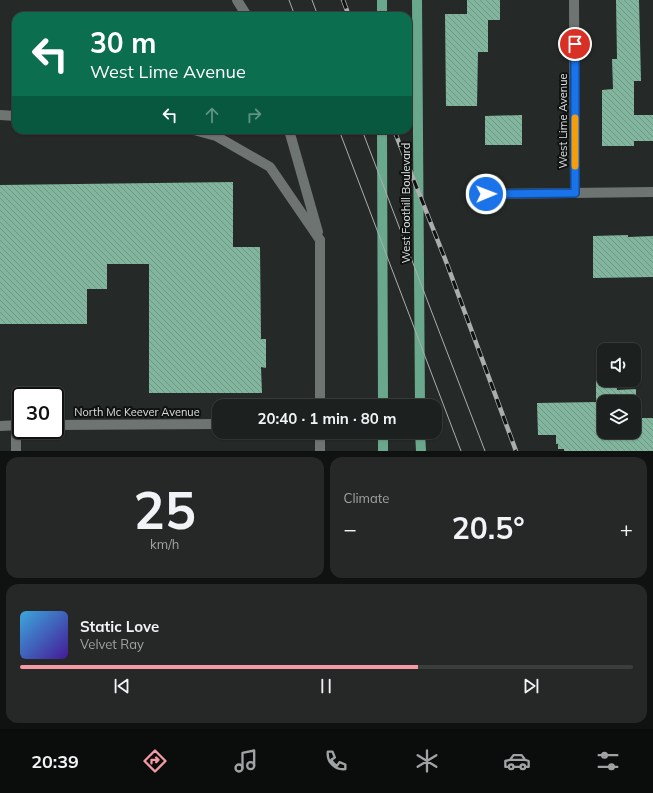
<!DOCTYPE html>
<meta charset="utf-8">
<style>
body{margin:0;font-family:Mulish,sans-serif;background:#252827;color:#f1f3f6;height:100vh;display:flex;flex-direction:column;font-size:15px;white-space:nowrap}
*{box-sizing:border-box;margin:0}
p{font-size:13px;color:#a0a3a4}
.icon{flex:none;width:22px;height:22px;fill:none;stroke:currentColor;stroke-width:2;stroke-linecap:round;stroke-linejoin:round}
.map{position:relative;height:451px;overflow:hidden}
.side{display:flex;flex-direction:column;gap:6px;padding:6px;background:#0f1210;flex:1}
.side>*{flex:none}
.top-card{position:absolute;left:12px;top:12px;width:400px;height:122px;border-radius:12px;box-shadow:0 1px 3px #0004,0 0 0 1px #3a3e3c;background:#0b6e4f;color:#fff;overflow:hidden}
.buttons{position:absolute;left:597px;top:343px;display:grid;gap:8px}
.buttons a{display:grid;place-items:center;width:44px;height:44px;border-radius:8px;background:#1c201e;box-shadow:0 1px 3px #0004,0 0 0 1px #3a3e3c;font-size:20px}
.speed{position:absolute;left:12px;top:387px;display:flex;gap:8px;font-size:20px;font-weight:700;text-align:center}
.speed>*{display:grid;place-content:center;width:52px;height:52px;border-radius:50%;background:#1c201e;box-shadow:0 1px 3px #0004,0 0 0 1px #3a3e3c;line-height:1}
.speed .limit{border:2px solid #111;border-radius:6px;background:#fff;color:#111}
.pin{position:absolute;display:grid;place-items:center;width:34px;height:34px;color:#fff;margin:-17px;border:2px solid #fff;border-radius:50%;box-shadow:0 1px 4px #0007}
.me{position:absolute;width:44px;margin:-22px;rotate:89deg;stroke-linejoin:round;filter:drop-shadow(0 0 3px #0008)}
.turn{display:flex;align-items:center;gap:14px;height:84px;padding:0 12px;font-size:18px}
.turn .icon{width:52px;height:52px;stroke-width:2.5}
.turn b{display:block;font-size:28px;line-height:34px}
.lanes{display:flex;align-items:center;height:38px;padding:0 12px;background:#0003;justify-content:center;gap:20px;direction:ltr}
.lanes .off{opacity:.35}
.big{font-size:30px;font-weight:700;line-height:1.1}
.side .widget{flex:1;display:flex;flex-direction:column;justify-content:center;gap:6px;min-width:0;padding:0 14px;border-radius:12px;background:#252827}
.side .dial{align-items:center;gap:0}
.dial b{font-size:52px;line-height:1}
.song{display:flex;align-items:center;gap:12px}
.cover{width:48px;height:48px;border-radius:6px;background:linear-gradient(135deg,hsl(200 70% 55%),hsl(260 70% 35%))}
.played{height:4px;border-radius:2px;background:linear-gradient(90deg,#f49aa2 65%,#3a3e3c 65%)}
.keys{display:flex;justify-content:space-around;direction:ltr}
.heat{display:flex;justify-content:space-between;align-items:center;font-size:22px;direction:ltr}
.side .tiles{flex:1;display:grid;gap:6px;grid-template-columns:1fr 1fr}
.widget:last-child{grid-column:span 2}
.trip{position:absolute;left:212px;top:399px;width:230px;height:40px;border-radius:12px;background:#1c201e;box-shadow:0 1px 3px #0004,0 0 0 1px #3a3e3c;font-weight:700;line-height:40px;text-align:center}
.tab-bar{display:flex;height:64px;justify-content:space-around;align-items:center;background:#0b0d0c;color:#a0a3a4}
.tab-bar .icon{width:28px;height:28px}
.tab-bar .on{color:#f49aa2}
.tab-bar b{font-size:18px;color:#f1f3f6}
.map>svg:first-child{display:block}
.building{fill:url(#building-back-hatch);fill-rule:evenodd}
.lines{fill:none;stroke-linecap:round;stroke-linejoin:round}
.lane{stroke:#6e7471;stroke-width:10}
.street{stroke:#6e7471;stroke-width:10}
.primary{stroke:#69a88d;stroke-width:10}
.tram{stroke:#aaaeac;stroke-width:1}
.rail-casing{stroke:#aaaeac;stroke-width:4.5}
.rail{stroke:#101211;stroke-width:3;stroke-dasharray:9;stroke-linecap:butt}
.route-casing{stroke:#114b97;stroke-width:10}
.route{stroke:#1a73e8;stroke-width:7}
.slow{stroke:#f59e0b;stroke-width:7}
.labels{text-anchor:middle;stroke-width:4;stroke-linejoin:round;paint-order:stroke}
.street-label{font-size:11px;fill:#dce0de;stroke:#101211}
</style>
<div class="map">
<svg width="653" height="451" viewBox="0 0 653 451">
<defs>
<pattern id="building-back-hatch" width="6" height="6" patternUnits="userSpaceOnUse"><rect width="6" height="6" fill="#81b59d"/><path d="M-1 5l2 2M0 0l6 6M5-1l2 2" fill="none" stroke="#719886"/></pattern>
</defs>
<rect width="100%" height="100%" fill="#252a28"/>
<path class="building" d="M467 0H500V20H488V52H478L477 106H446L445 14H467Z
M616 0H639L641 81H634V115H653V141H634V146H602V90L613 89 612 59H617Z
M522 115V145H485V116Z
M233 182V247H260L261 339H266V368L261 367 262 393H149V264H107V289H87V324H0V185Z
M628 235V237L653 236V277L593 278V236Z
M596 380H617V390L636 389V418H653V451H564V449H558V444H556V435H538L537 403 596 402ZM604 402H634V432H604Z"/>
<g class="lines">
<path class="lane" d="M237 0 247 16
M0 115 16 116
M194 130 216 136 270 167 320 240
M289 130 318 232
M16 451V425"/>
<path class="street" d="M574 0 575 193
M486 194 653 192
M320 240V406
M55 425 219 424
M0 426 21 425
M320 432V451"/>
<path class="primary" d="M382 0V16
M417 0 420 406
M382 130 383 406
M383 432V451
M420 432 421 451"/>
<path class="tram" d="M289 0 295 16
M312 0 318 16
M339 130 461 451
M362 130 485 451"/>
<defs>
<path id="rail" d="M343 0 349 16
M394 130 447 264 516 451"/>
</defs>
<use href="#rail" class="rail-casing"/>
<use href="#rail" class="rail"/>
</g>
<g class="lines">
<defs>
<path id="route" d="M486 194 575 193V44"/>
</defs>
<use href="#route" class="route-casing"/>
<use href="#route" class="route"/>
<path class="slow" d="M575 118V166"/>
</g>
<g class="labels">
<g class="street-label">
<text transform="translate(563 121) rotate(-90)" y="4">West Lime Avenue</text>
<text transform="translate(406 203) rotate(-90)" y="4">West Foothill Boulevard</text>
<text x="137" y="416">North Mc Keever Avenue</text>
</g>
</g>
</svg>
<div class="buttons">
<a><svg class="icon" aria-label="sound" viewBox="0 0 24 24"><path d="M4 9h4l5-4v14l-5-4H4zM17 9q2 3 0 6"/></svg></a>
<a><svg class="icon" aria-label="layers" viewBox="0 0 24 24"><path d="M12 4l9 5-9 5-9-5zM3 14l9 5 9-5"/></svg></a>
</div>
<div class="speed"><div class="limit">30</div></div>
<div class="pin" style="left:575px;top:44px;background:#d93025"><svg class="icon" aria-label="arrive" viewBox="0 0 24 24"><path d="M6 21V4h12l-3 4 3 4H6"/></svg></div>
<svg class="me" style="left:486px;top:194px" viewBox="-20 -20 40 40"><circle r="17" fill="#1a73e8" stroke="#fff" stroke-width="3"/><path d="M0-11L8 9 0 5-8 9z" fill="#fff"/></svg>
<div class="trip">20:40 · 1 min · 80 m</div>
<div class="top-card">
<div class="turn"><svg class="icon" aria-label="left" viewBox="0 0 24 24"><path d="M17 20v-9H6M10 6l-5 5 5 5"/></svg><div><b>30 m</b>West Lime Avenue</div></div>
<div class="lanes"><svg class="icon" aria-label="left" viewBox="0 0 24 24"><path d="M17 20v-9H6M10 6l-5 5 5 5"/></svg><svg class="icon off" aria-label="ahead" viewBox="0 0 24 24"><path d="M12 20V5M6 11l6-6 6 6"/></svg><svg class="icon off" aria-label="right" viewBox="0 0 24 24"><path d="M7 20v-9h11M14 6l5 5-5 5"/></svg></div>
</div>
</div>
<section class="side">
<div class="tiles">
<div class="widget dial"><b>25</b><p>km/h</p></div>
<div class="widget"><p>Climate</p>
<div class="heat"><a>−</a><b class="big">20.5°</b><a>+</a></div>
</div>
<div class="widget">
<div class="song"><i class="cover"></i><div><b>Static Love</b><p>Velvet Ray</p></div></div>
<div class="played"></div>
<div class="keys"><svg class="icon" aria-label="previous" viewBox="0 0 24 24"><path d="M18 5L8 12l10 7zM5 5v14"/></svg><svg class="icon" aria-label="pause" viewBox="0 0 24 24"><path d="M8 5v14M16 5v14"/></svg><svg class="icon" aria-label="next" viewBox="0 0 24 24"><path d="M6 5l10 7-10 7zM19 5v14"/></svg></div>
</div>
</div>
</section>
<nav class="tab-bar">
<b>20:39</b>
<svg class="icon on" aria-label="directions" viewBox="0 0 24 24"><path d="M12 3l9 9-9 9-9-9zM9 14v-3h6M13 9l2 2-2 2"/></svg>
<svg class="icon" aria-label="music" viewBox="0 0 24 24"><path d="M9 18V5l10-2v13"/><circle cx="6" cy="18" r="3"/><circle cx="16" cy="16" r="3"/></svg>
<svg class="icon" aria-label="phone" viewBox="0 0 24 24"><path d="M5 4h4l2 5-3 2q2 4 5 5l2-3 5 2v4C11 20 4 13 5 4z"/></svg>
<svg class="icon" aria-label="climate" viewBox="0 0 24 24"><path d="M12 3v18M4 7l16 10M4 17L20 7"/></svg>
<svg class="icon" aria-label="car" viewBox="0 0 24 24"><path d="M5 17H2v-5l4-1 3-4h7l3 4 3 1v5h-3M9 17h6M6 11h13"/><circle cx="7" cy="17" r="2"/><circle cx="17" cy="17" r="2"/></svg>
<svg class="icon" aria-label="filters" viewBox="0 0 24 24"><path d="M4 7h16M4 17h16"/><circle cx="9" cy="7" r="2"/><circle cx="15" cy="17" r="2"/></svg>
</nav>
